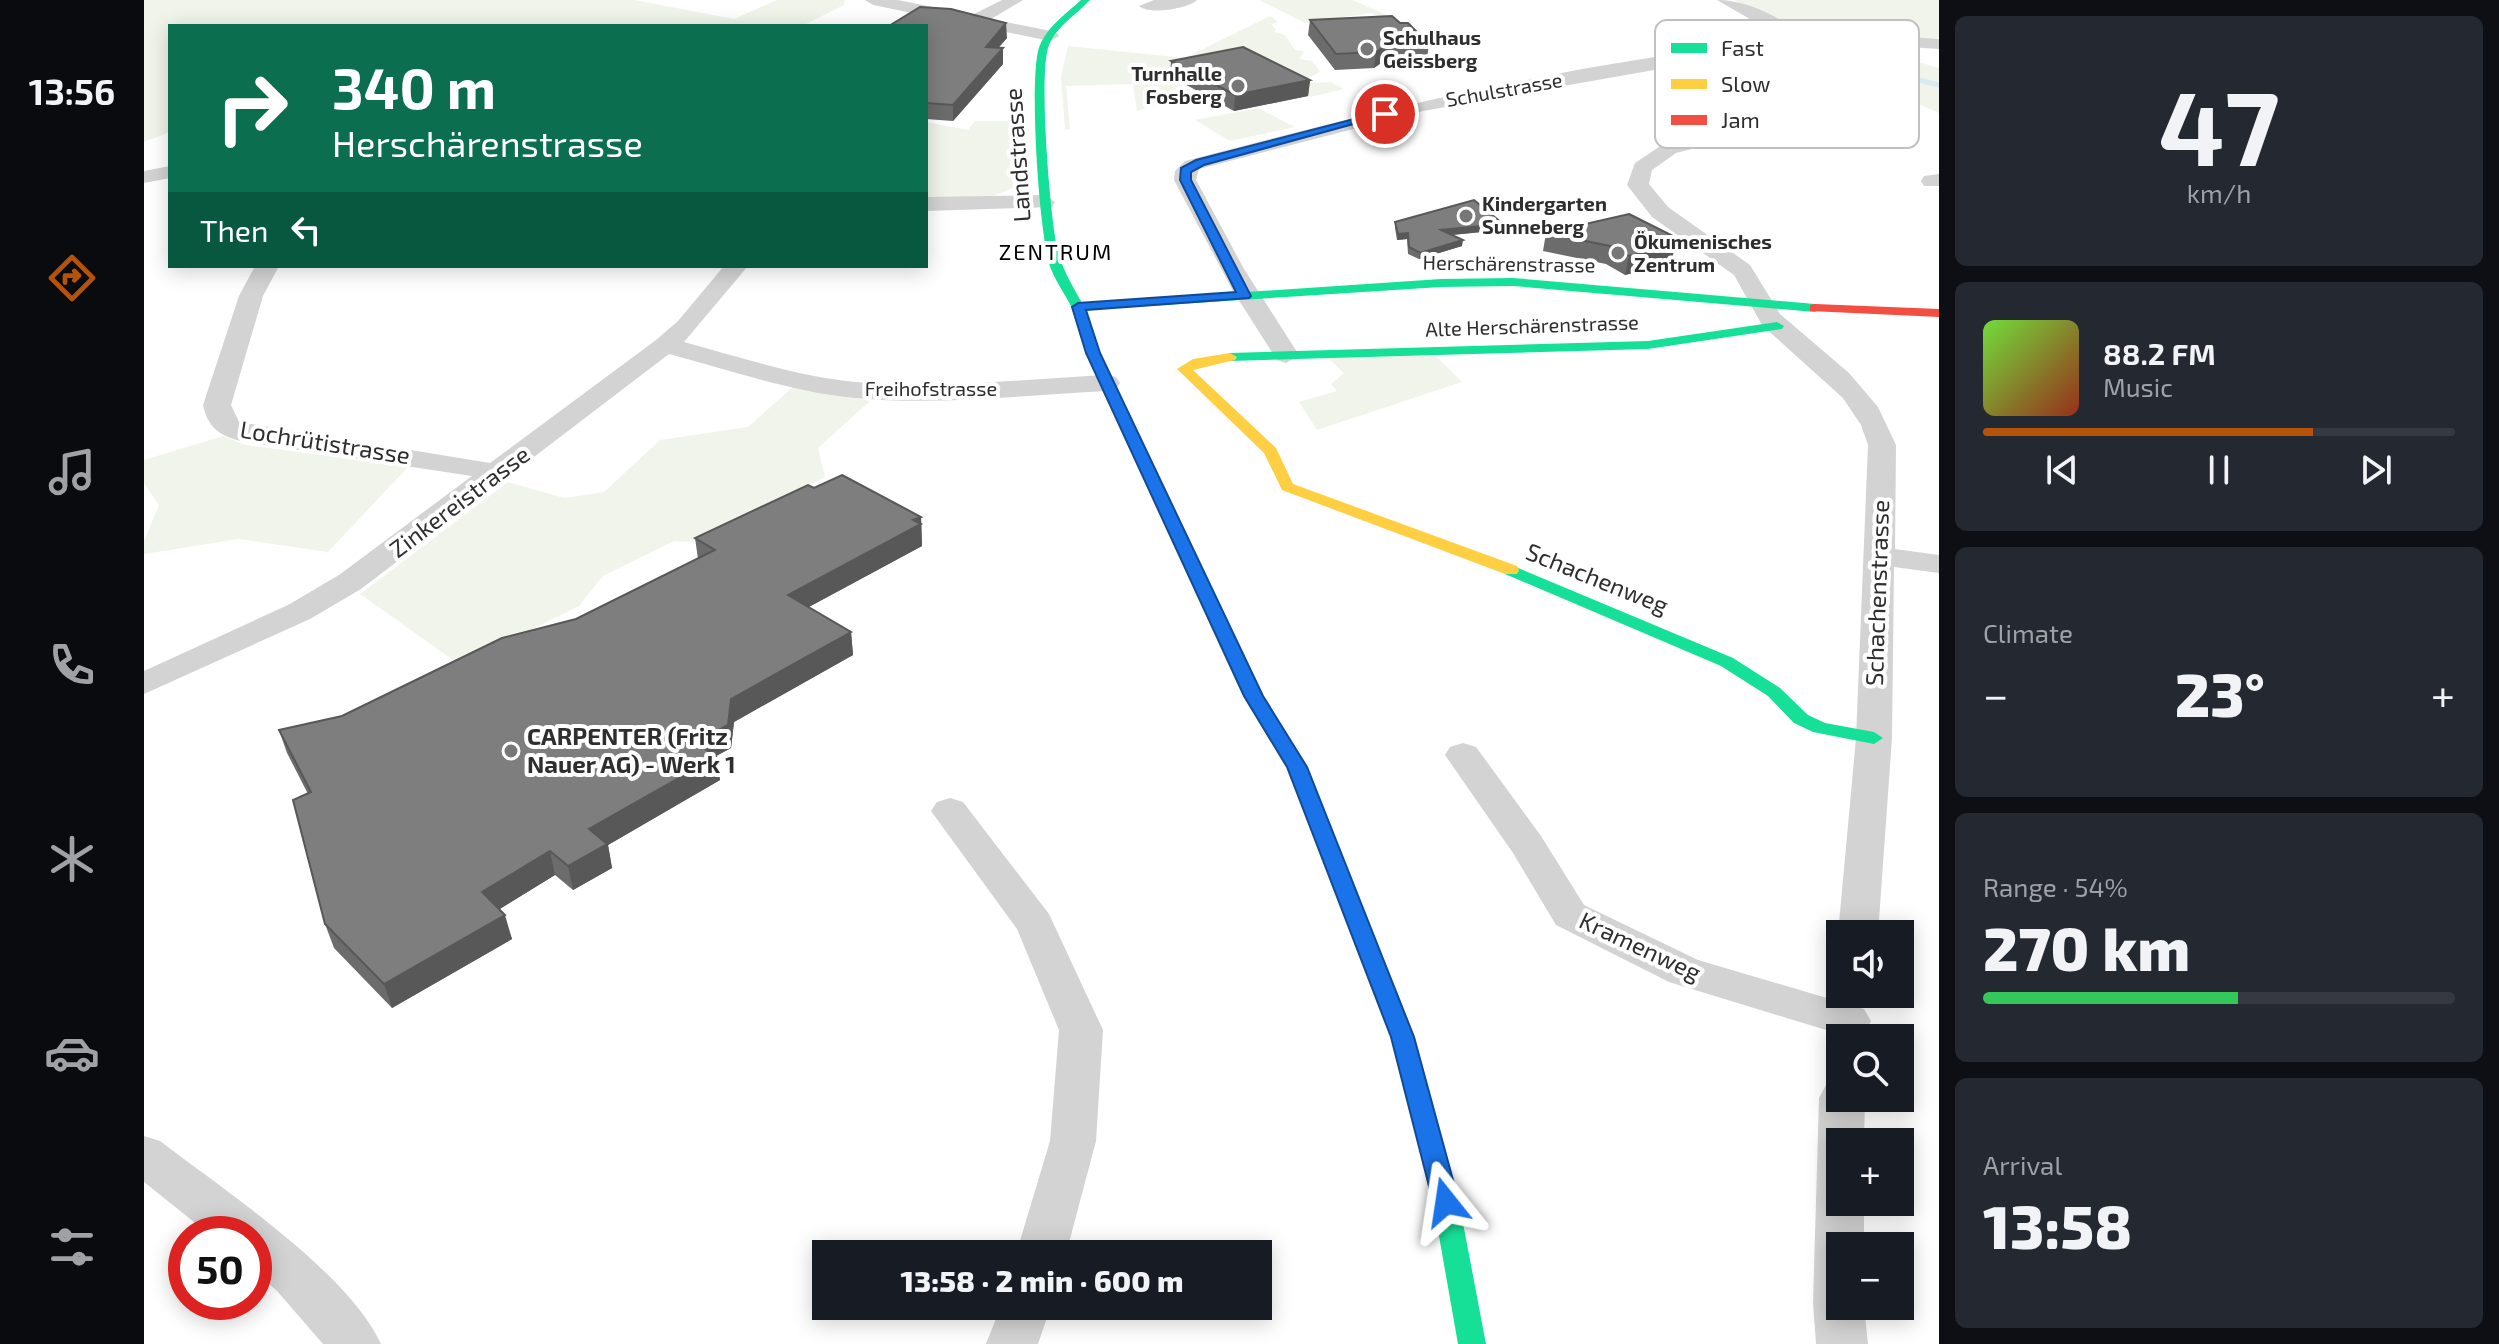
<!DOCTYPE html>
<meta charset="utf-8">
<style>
body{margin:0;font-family:"Exo 2",sans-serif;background:#242831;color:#f1f3f6;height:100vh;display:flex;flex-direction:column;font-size:30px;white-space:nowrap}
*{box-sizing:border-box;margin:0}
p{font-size:26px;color:#9ea1a6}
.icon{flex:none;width:44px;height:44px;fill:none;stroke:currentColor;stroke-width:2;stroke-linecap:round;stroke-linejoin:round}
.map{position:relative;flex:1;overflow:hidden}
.drawer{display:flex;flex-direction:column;gap:16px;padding:16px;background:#0d0f14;width:560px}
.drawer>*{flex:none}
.top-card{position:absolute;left:24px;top:24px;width:760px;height:244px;border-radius:0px;box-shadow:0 4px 20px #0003;background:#0b6e4f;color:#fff;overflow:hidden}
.controls{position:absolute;left:1682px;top:920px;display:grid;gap:16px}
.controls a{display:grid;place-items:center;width:88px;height:88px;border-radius:0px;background:#171b24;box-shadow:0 4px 20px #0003;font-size:40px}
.speed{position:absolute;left:24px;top:1216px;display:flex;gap:16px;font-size:40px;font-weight:700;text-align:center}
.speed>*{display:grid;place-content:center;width:104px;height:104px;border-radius:50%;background:#171b24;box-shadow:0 4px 20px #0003;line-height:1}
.speed .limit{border:12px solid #d22;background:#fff;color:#111}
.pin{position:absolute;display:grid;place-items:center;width:68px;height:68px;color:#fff;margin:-34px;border:4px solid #fff;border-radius:50%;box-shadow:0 2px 8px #0007}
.me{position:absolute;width:88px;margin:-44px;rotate:345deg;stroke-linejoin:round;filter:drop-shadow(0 0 6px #0008)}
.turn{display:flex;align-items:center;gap:28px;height:168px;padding:0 32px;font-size:36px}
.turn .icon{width:104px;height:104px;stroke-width:2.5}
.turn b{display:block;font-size:56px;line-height:68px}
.then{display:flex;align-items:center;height:76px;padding:0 32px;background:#0003;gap:16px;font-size:30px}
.big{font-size:60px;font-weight:800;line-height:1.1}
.drawer .tile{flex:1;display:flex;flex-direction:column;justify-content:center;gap:12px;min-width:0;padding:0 28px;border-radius:12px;background:#242831}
.drawer .dial{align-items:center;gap:0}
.dial b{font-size:104px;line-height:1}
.song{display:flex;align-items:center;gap:24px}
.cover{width:96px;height:96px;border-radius:12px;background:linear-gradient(135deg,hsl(100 70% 55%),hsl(10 70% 35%))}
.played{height:8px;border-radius:4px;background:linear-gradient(90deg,#b45309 70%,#363941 70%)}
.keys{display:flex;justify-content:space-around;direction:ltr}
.heat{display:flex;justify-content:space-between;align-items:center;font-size:44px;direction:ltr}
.charge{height:12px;border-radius:6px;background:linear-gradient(90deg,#34c759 54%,#363941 0)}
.trip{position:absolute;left:668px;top:1240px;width:460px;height:80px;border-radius:0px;background:#171b24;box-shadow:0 4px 20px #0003;font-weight:800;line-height:80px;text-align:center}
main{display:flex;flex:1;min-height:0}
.tabs{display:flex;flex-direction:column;width:144px;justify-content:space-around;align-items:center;background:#090b0e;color:#9ea1a6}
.tabs .icon{width:56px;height:56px}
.tabs .on{color:#b45309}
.tabs b{font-size:36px;color:#f1f3f6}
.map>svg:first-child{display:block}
.green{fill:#f1f4eb}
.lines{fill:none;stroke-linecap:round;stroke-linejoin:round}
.stream{stroke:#d8e9f2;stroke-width:5}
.street{fill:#d3d3d3;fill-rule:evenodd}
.fast{fill:#16e098;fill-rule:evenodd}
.slow{fill:#ffcf43;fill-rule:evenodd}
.jam{fill:#f24e42;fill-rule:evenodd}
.wall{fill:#6c6c6c}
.shaded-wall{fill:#585858}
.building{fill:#7e7e7e;stroke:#585858;stroke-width:2}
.route{fill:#1a73e8;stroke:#114b97;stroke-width:2}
.poi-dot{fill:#777;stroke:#fff;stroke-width:3}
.labels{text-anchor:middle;stroke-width:8;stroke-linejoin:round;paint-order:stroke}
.far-poi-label{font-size:20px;font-weight:bold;fill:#2e2e2e;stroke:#fff;text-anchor:start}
.far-street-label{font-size:20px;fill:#2e2e2e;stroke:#fff}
.far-neighbourhood-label{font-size:22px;letter-spacing:2px;fill:#000;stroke:#fff}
.street-label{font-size:24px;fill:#2e2e2e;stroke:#fff}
.poi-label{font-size:24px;font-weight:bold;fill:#2e2e2e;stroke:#fff;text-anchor:start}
.key{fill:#fff;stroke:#c0c0c0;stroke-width:2}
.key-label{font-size:22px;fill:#2e2e2e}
</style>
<main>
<nav class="tabs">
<b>13:56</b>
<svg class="icon on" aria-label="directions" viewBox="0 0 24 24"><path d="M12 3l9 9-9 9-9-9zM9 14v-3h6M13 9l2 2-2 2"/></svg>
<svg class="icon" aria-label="music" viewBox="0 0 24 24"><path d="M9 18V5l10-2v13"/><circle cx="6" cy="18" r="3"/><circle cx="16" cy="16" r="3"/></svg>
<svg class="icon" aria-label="phone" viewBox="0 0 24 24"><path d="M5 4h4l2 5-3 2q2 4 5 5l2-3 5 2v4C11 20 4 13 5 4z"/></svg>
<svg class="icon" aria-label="climate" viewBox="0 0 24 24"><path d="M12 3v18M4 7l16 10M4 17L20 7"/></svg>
<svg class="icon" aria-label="car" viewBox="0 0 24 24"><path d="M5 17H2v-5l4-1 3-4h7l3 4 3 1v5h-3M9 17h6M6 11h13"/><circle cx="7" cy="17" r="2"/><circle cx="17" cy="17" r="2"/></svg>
<svg class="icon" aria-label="filters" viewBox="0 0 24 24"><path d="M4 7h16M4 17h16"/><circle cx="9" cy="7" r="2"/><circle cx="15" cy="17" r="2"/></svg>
</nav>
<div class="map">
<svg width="1795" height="1344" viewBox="0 0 1795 1344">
<rect width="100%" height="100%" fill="#fff"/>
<path class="green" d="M0 0H491L590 19 633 0H701L700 5 658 26H26V132L0 142Z
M1115 0H1209L1271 28 1264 29 1227 13 1161 23Z
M1590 0H1795V37L1787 41 1733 36 1667 38Z
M1126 16 1134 22 1127 24 1132 30 1130 32 1141 35 1151 50 1160 51 1156 59 1168 61 1176 72 1153 84 1186 82 1200 89 1166 97 1090 59 1021 75 1050 93 993 111 989 84 922 86 926 129 921 130 917 76 924 46 1041 58Z
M1689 45 1743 53 1795 68V113L1667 56Z
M1114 108 1151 127 1086 141 1051 120Z
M831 121H872V187L849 196 782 198V122L824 130Z
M1292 356 1318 382 1173 430 1155 402 1193 391 1187 384 1200 373 1184 358Z
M650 386 726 401 674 448 681 477 550 542 530 541 459 576 435 606 316 665 216 594 364 482 420 498 460 492 516 440 604 427Z
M79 436 102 445 264 467 184 552 95 539 0 554V541L15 505 0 483V460Z"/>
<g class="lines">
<path class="stream" d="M1706 54 1723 67 1795 85"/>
<path class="street" d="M721 0H754L828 15 858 0H879L847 19 912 32 915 36 906 41 729 5Z
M1010 0H1053C1043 9 1005 15 995 6Z
M1573 0C1605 0 1638 18 1664 39L1719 34 1795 39V49L1719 44 1589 56 1279 111 1055 169 1052 180 1100 269 1155 355 1142 363 1133 360 1089 291 1030 180 1031 171 1041 161C1239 109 1440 59 1644 41Z
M1647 112 1654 114 1657 118 1654 122 1532 153 1508 170 1505 184 1524 207 1606 265 1636 314 1705 373 1734 407 1752 445 1751 549 1795 555V573L1750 567 1748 738 1734 934H1696V938L1694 934 1712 738 1724 445 1717 425 1699 398 1618 325 1590 275 1508 217 1483 185 1491 163 1518 145Z
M26 166V178L0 183V171Z
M1795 174V186H1780L1777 181 1780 176Z
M900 195 911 202 908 207 782 211V197Z
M111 266H135L119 296 87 405 95 422 346 463 512 340 534 321 580 266H604L540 342C596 357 654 377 712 382 795 389 880 379 963 375L972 377 976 383 972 389 963 391C880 395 794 406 711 398 648 392 586 370 525 354L217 589 166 619 0 694V671L144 605 195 575 328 476 101 442C78 437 64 429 59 405L95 296Z
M1319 743 1332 747 1397 836 1440 905 1554 960 1720 1009 1727 1021 1720 1033 1705 1037 1525 982 1412 925 1369 853 1301 755 1306 747Z
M806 798 819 802 905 914 959 1030 952 1141 922 1254H872L906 1141 915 1030 873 929 787 811 793 802Z
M1696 1081V1098H1721L1720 1142H1696V1202H1720V1246H1696V1306H1720L1724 1344H1672L1669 1303 1675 1098 1682 1085Z
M0 1136 16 1141C80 1190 204 1272 237 1344H179L133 1291 110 1271V1234H65L0 1182Z
M857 1306H907L894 1344H842Z"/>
<path class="fast" d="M937 0H946C933 14 912 27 905 45 894 71 906 214 913 247 917 267 928 285 938 303L1297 279 1369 278 1671 304 1677 308 1671 312 1369 286 1297 287 942 310 956 353 1099 653 1090 658 1084 657 942 353C938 340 935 325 930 312 923 297 913 284 907 269 895 240 884 71 896 45 904 26 923 13 937 0Z
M1633 322 1640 326 1638 329 1504 349 1086 361 1079 357 1086 353 1504 341Z
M1367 565 1589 658 1636 688 1664 715 1681 723 1730 732 1739 738 1730 744 1669 732 1650 723 1624 696 1577 666 1361 574 1359 570Z
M1279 1102 1288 1105 1291 1112 1315 1202 1342 1344H1314L1289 1202 1267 1112 1270 1105Z"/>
<path class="slow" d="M1086 353 1093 357 1091 360 1049 370 1132 448 1149 484 1373 566 1375 570 1373 574H1361L1138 490 1120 453 1033 369 1049 359Z
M1090 648 1099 653 1119 696 1163 767 1271 1037 1291 1112 1288 1119 1279 1122 1270 1119 1267 1112 1247 1037 1143 767 1101 696 1081 653Z"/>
<path class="jam" d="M1671 304 1795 309V317L1666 311V305Z"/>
</g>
<path class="wall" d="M1166 20 1256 23 1285 44 1283 59 1240 61 1230 68 1191 70 1164 35Z
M782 26 863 38 854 48H859V64L809 121 782 119Z
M1027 61 1166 80 1164 96 1090 111 1026 76Z
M1251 222 1359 224 1358 230 1308 235 1318 246 1275 259 1264 254 1263 239 1253 240 1251 228Z
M1402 233 1533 238 1527 263 1481 275 1462 264 1399 251Z
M670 488 777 517 778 546 665 607 707 632 709 655 590 722 587 748 571 756 576 780 464 845 468 868 429 890 411 875 356 909 368 939 248 1008 190 948 181 924 164 794 143 753 135 730 198 716 432 619 554 559 551 538Z"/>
<path class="shaded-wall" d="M862 23 863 38 842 62V47Z
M1241 46 1240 61 1230 68 1232 52Z
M859 48V64L809 121V105Z
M1166 80 1164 96 1090 111 1091 95Z
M1359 224 1358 230 1296 236 1297 230Z
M1264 233 1263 239 1253 240 1254 234Z
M1533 238 1527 263 1481 275 1485 256 1523 241Z
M1319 240 1318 246 1275 259 1276 253Z
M777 517 778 546 646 617 644 595 769 520Z
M707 632 709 655 590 722 587 748 556 765 552 742 587 699Z
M572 757 576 780 464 845 468 868 429 890 424 866 445 829Z
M406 851 411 875 344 916 338 892Z
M361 915 368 939 248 1008 240 984Z"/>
<path class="building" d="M776 7 807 9 862 23 842 47 859 48 809 105 782 103V26H745Z
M1248 16 1256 23H1264L1285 44 1241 46 1232 52 1192 54 1166 20Z
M1099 47 1166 80 1091 95 1027 61Z
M1330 200 1359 224 1297 230 1319 240 1276 253 1265 247 1264 233 1254 234 1251 222Z
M1485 214 1533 238 1523 241 1531 245 1485 256 1466 246 1402 233Z
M698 475 777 517 769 520 777 524 644 595 707 632 587 699 584 725 552 742 572 757 445 829 463 844 424 866 406 851 338 892 361 915 240 984 181 924 149 800 167 792 135 730 198 716 358 638 432 619 571 550 551 538 664 485 670 488Z"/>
<path class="route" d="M1237 112 1246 114 1060 165 1047 172V180L1107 296 1105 298 942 310 956 353 1119 696 1163 767 1270 1037 1315 1202 1311 1210 1302 1213 1293 1210 1289 1202 1247 1037 1143 767 1100 696 942 353 928 307 934 303 1092 292 1036 180 1037 168 1052 160Z"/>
<g class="poi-dot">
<circle cx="1223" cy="49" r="8"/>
<circle cx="1094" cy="86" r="8"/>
<circle cx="1322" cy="216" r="8"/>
<circle cx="1474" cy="253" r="8"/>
<circle cx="367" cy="751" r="8"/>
</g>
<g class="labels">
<g class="far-poi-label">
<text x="1239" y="45">Schulhaus<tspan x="1239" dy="23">Geissberg</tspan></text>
<text x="1078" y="81" text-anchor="end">Turnhalle<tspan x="1078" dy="23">Fosberg</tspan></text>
<text x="1338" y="211">Kindergarten<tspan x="1338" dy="23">Sunneberg</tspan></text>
<text x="1490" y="249">Ökumenisches<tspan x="1490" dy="23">Zentrum</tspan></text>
</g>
<g class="far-street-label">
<text transform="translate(1360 90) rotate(-10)" y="7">Schulstrasse</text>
<text transform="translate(1365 264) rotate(1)" y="7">Herschärenstrasse</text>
<text transform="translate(1388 326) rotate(-2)" y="7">Alte Herschärenstrasse</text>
<text x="787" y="396">Freihofstrasse</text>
</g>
<g class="far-neighbourhood-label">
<text x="912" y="260">ZENTRUM</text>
</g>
<g class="street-label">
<text transform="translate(874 155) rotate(-94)" y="8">Landstrasse</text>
<text transform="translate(181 443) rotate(9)" y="8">Lochrütistrasse</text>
<text transform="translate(316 502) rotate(-37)" y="8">Zinkereistrasse</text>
<text transform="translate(1453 579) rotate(22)" y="8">Schachenweg</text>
<text transform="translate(1734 593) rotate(-88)" y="8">Schachenstrasse</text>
<text transform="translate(1496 947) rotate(25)" y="8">Kramenweg</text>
</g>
<g class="poi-label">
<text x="383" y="745">CARPENTER (Fritz<tspan x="383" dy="28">Nauer AG) - Werk 1</tspan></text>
</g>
</g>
<rect x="1511" y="20" width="264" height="128" rx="12" class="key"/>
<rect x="1527" y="43" width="36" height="10" fill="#16e098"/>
<rect x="1527" y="79" width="36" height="10" fill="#ffcf43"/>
<rect x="1527" y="115" width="36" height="10" fill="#f24e42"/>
<g class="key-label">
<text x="1577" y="56">Fast</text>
<text x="1577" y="92">Slow</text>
<text x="1577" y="128">Jam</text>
</g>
</svg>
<div class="controls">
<a><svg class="icon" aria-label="sound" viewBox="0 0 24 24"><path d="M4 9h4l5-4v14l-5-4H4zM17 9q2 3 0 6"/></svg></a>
<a><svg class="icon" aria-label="search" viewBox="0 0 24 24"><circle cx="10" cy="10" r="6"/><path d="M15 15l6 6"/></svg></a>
<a>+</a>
<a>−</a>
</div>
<div class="speed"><div class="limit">50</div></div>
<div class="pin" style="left:1241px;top:114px;background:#d93025"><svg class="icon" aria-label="arrive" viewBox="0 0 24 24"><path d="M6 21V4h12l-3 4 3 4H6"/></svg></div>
<svg class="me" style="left:1302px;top:1202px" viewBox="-20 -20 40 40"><path d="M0-17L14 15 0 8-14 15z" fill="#1a73e8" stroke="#fff" stroke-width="4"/></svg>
<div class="trip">13:58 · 2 min · 600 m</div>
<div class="top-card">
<div class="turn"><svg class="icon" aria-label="right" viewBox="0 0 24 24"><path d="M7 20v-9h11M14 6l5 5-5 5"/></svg><div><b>340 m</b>Herschärenstrasse</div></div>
<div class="then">Then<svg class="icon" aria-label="left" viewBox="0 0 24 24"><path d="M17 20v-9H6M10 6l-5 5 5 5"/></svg></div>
</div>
</div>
<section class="drawer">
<div class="tile dial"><b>47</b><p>km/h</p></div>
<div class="tile">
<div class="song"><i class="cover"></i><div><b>88.2 FM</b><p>Music</p></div></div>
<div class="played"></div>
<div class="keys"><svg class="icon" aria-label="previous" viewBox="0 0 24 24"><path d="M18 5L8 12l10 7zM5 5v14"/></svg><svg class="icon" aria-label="pause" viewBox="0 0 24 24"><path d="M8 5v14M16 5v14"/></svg><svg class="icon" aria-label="next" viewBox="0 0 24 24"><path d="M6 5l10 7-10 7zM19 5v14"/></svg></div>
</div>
<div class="tile"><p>Climate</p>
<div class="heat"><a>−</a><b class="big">23°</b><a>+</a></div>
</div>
<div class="tile"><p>Range · 54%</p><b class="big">270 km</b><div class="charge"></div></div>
<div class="tile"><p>Arrival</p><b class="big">13:58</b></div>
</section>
</main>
